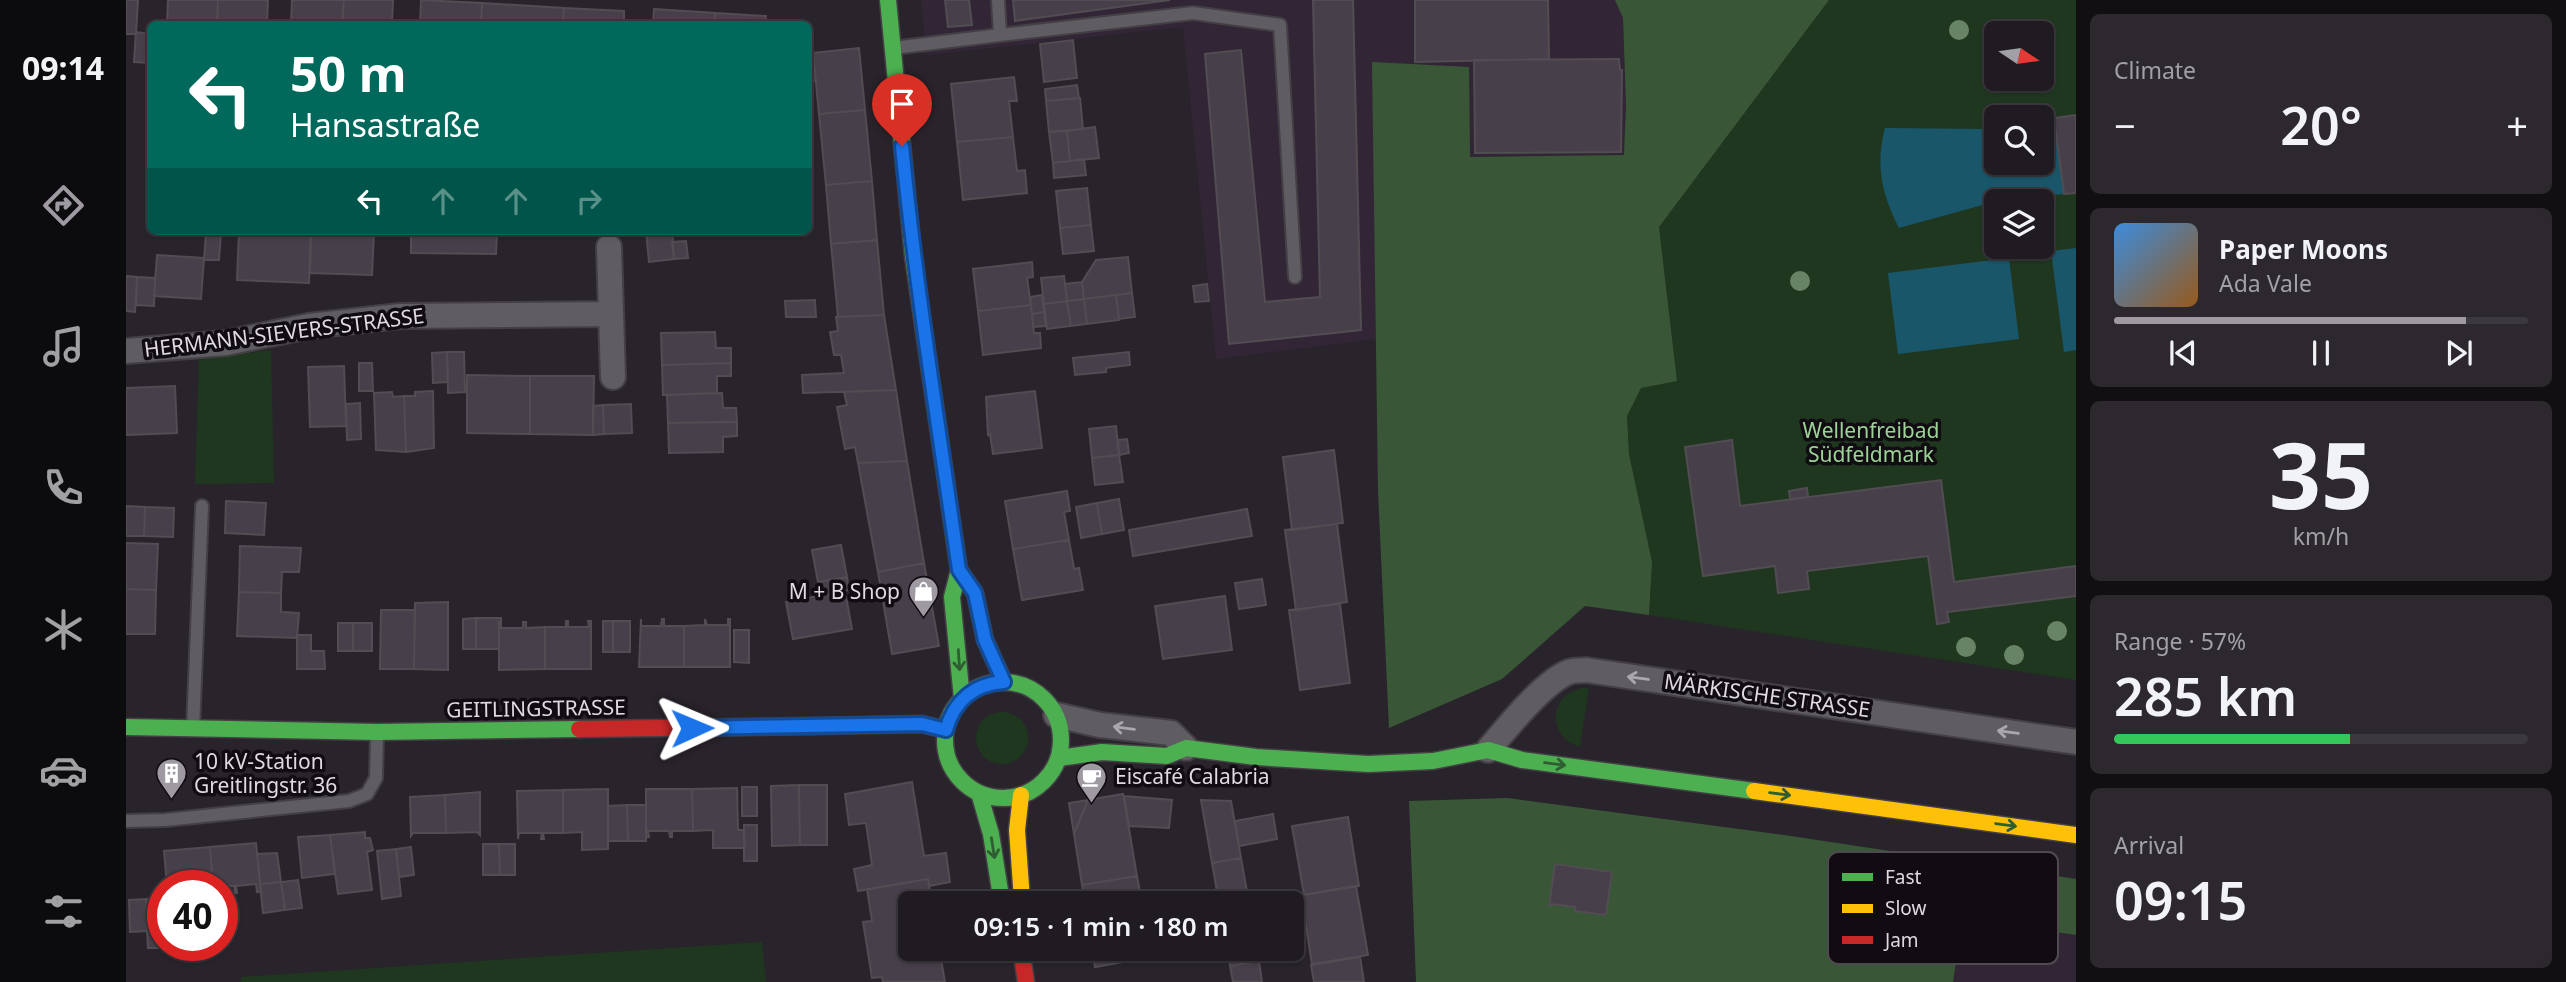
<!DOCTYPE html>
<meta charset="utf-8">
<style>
body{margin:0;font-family:"Noto Sans",sans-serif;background:#2c282d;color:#f1f3f6;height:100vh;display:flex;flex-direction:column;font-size:26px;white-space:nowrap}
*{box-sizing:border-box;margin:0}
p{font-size:23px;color:#a1a1a5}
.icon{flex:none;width:38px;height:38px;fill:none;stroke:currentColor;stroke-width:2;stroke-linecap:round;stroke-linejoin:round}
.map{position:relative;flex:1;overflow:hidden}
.details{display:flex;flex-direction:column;gap:14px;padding:14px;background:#110f12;width:490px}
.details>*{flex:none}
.banner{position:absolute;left:21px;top:21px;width:665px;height:214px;border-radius:10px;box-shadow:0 2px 5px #0004,0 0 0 2px #3c393e;background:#00695c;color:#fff;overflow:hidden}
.needle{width:46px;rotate:103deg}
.buttons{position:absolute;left:1858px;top:21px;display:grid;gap:14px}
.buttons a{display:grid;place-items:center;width:70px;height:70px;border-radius:10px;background:#1f1b20;box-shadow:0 2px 5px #0004,0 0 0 2px #3c393e;font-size:35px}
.speed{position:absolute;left:21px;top:870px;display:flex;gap:14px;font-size:35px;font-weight:700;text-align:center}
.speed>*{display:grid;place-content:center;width:91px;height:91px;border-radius:50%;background:#1f1b20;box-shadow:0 2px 5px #0004,0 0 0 2px #3c393e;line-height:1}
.speed .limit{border:10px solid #d22;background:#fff;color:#111}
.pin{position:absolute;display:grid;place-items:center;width:60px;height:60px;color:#fff;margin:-72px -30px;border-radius:50% 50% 50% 0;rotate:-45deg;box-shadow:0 0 7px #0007}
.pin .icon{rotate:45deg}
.me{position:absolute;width:77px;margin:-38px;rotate:89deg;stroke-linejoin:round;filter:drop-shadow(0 0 5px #0008)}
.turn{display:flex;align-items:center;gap:24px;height:147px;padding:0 28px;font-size:32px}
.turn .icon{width:91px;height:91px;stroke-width:2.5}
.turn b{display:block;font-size:49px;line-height:60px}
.lanes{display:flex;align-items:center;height:66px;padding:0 28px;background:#0003;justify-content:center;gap:35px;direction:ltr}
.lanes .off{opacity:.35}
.big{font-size:52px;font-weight:600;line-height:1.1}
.details .tile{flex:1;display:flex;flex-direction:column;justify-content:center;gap:10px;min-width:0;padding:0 24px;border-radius:10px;background:#2c282d}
.details .dial{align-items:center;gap:0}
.dial b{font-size:91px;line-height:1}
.song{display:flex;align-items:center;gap:21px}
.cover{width:84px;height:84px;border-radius:10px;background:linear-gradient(135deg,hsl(210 70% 55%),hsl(30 70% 35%))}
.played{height:7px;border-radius:4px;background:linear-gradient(90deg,#9f9aa2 85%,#3c393e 85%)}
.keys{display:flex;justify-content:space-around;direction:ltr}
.heat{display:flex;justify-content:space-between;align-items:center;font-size:38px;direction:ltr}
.charge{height:10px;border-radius:5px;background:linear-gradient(90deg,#34c759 57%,#3c393e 0)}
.trip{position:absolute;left:772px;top:891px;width:406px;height:70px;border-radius:10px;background:#1f1b20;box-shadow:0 2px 5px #0004,0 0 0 2px #3c393e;font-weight:600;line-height:70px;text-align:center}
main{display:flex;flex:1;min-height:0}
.tabs{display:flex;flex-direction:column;width:126px;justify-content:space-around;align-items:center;background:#0c0b0d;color:#a1a1a5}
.tabs .icon{width:49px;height:49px}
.tabs .current{color:#9f9aa2}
.tabs b{font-size:32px;color:#f1f3f6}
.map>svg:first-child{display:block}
.built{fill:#322636}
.green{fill:#20371f;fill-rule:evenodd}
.forest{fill:#395737}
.water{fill:#1a566a}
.building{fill:#473f4a;stroke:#514d52;stroke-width:2}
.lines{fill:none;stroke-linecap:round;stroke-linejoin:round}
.lane-casing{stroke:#433f44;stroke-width:16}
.street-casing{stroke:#433f44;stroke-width:28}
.fast-casing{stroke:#433f44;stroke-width:19}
.slow-casing{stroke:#433f44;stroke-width:19}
.jam-casing{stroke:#433f44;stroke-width:19}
.lane{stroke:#605d62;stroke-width:12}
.street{stroke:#605d62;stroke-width:24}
.fast{stroke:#4caf50;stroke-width:16}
.slow{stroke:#ffc107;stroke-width:16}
.jam{stroke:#c62828;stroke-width:16}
.tree{fill:#688466}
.oneway{stroke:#2e5e31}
.oneway2{stroke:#aca7af}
.route-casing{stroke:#114b97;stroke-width:18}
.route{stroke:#1a73e8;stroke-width:12}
.labels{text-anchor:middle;stroke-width:7;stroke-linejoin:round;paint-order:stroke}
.street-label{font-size:21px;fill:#dfd9e2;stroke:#100c12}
.park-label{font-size:21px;fill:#9cd396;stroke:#100c12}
.poi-label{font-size:21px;fill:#dfd9e2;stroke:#100c12;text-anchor:start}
.key{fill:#100c12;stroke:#4e4a50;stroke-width:2}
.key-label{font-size:19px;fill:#dfd9e2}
</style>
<main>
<nav class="tabs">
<b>09:14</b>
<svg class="icon current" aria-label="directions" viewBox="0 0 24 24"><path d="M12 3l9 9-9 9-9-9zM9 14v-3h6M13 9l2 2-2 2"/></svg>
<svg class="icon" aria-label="music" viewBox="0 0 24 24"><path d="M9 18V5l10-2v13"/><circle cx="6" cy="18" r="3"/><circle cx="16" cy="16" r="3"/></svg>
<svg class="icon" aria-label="phone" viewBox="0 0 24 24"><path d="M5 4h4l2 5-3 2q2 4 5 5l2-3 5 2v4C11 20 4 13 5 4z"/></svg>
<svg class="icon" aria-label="climate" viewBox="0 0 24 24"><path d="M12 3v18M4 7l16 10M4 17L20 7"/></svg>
<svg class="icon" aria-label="car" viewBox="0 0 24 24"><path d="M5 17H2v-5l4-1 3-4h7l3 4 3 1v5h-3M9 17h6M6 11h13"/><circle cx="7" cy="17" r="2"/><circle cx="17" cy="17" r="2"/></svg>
<svg class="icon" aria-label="filters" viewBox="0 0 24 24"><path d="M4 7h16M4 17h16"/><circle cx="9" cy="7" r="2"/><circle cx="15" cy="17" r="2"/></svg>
</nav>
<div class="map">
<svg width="1950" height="982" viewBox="0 0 1950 982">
<rect width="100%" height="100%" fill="#29242b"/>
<path class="built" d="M795 0H1489L1497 18 1500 106 1499 155 1343 157 1247 63 1250 339 1090 359 1057 27 800 55Z
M1837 919 1950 935V982H1827Z"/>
<path class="green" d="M1703 0H1950V680L1523 615 1526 562 1503 454 1501 416 1515 388 1551 380 1533 227ZM1871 33H1916V79H1871ZM1871 117H1916V163H1871ZM1871 201H1916V247H1871Z
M145 350 148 483 69 484 73 360Z
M1456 688H1463L1454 747C1421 737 1422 695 1456 688Z
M850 738a26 26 0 1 1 52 0a26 26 0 1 1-52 0Z
M636 942 640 982H115V977Z"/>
<path class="forest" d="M1489 0H1703L1533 227 1551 381 1515 388 1501 416 1503 454 1526 562 1523 615 1459 606 1376 679 1263 728 1252 491 1246 62 1343 67 1344 157 1498 155 1500 106 1497 18Z
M1381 798 1658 835 1950 879V935L1837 919 1827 982H1290L1283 801Z"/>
<path class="water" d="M1928 118 1938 194 1871 201 1773 228C1756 194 1749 166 1759 128L1854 129 1871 126V163H1916V120Z
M1950 248V350L1938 352 1925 251Z
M1883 258 1893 339 1772 354 1762 273Z"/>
<path class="building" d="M0 0H12L10 34H0Z
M42 0H92L91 24H41Z
M92 0H142L141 24H91Z
M166 0H218L216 24H165Z
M218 0H267L266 24H216Z
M295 0 356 3 355 24H294Z
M819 0H843L846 25 822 27Z
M887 0H1044L889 21Z
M1187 0H1227L1235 330 1103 344 1079 54 1115 50 1139 302 1194 297Z
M1289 0H1422L1423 59 1289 62Z
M356 3 438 8 437 24H355Z
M438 8 498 11V24H437Z
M528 9 589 13V24H527Z
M589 13 640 16 639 24H589Z
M10 32 24 34V63L8 62Z
M947 40 951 78 918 82 914 44Z
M733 48 739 110 693 114 687 53Z
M682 53H687L690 81H682Z
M1493 59 1494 70H1496L1495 152 1349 153 1348 60Z
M888 77 891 101H883L887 137 831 142 825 84Z
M951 85 953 98 920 101 919 89Z
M954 98 957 129 923 132 920 101Z
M739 110 746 181 700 185 693 114Z
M1950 115V193L1938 194 1928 118Z
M969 127 973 158 944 161 941 131Z
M941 131 944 161 927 163 923 132Z
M887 137 891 171 899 170 901 193 837 200 831 142Z
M958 159 960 175 928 178 927 163Z
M746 181 751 240 705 244 700 185Z
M961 188 965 225 934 228 930 191Z
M965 225 968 251 937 254 934 228Z
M113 231H185L183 283 111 280Z
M185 231H248L246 275 184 273Z
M285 231H371L370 254 285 253Z
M371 231H456V235L371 234Z
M520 231H546L548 259 523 262Z
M80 232 95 233 93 260H78Z
M751 240 758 315 712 317 705 244Z
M560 241 562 258 548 259 546 242Z
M31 255 78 258 75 299 28 296Z
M1002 257 1006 293 958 299 956 282 970 260Z
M906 262 907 277 901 278 905 305 852 311 847 269Z
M0 276 11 277 9 312 0 311Z
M938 276 941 301 918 304 915 278Z
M11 277 29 278 28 306 10 305Z
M956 282 958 299 941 301 939 284Z
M1081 284 1083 301 1069 302 1067 286Z
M1006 293 1009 317 993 319 990 295Z
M916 295 918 312 906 314 904 297Z
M990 295 993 320 961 324 958 299Z
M958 299 961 324 945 326 941 301Z
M689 300 690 317H660L659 301Z
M941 301 945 326 921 329 918 304Z
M905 305 908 333H914L915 348 857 355 852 311Z
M918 312 920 326 907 327 906 314Z
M758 315 770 390 677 393 676 375 718 373 715 355H708L704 332 712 331 710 317Z
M589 332 590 348H605V363L536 365 535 333Z
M321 352 322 382 307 383 306 353Z
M321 352H338L339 392 322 393Z
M1003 352 1004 365 980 368V372L949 375 947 358Z
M233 363H246L247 391H233Z
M605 363V376H591V393L537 395 536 365Z
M218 366 220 426 184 427 182 367Z
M341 375 404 376V434L341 433Z
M404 376H468L467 435 404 434Z
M49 386 51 433 0 435V388Z
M770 390 781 461 732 463 729 447 719 449 711 407 721 405 718 392Z
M307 391 308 448 280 452 278 396H289V392Z
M909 391 916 448 867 454 864 434 862 435 860 397Z
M266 392 267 397 278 396 280 452 250 450 248 393Z
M596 393 597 408H610L611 422 542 423 541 395Z
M234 403 235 439 221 440 220 404Z
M505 404 506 433 478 434 477 405Z
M477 405 478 434 467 435V406Z
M597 422H611V436L597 437V452L543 453 542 423Z
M990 426 993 455 966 458 963 429Z
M1001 439 1003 453 993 455 992 440Z
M1606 440 1614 506 1815 480 1828 582 1950 566V596L1821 612 1823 622 1811 624 1802 556 1681 571 1683 589 1652 593 1649 566 1577 576 1559 447Z
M1208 450 1217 523 1166 530 1157 457Z
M993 455 997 482 969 485 966 458Z
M781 461 798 563 752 572 732 463Z
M1681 488 1682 497 1664 499 1663 491Z
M941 491 944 511 938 512 943 540 887 549 879 501Z
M993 499 998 530 976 534 971 503Z
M100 501 140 503 138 535 99 533Z
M971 503 976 534 955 538 950 507Z
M0 506 19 507 18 536H0Z
M19 507 48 508 47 537 18 536Z
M1121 509 1126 536 1007 556 1003 530Z
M1211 524 1221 602 1170 610 1159 530Z
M943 540 948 569 953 568 957 590 896 600 887 549Z
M0 543 32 544 30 590 0 589Z
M715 545 721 577 692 582 686 550Z
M114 546 175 548 173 572H156L155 593 113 592Z
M798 563 813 646 766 654 752 572Z
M721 577 723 590 694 596 692 582Z
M1136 579 1140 605 1113 609 1109 583Z
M0 589 30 590 29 634H0Z
M719 591 726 629 667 639 660 602Z
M113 592 155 593V612L173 613 171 638 111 636Z
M1099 596 1106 650 1037 659 1029 606Z
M322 602V670L288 669 289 603Z
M1214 604 1224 683 1174 690 1163 610Z
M255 610H289L288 669H254Z
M350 618V649H337V619Z
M350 618H375V622H373V649H350Z
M515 619V626H535L536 619H538V626H558V667H513Z
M579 619 581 625H602V619H604V667H558V626L579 625Z
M440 621H442V627H463L462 621H465V669H419V627H440Z
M477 621H487V652H477Z
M487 621H504V652H487Z
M373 622H375V628H397V622H400V628L419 627V669L373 670Z
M212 623H227V651H212Z
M227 623H246V651H227Z
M608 630H623V663L608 662Z
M171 635H185V651H198L199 669H171Z
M786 782 798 856 820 853 824 882 803 886 802 879 732 891 728 869 746 865 740 823 723 825 719 794Z
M673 785H701V845H674Z
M673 785 674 845 646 846 645 786Z
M616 787H631V816H616Z
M611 788 612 830H618L619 848H587V830L567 831 566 789Z
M482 789V849L456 850V832L437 833V790Z
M520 789H566L567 831H546V837H544L543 831H522L523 837H520Z
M437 790V833H417L418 839H415L416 833H393L392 839 391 791Z
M354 792V835L351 832 320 833 319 795Z
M997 794 1011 876 956 885 948 834 962 800Z
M319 795 320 833H287L285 836 284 797Z
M998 796 1046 800 1043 828 1003 826Z
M962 800 948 834 943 803Z
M1075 800 1105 801 1115 858 1086 863Z
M501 805H520V841H502Z
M501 805 502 841H482V806Z
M1147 814 1151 839 1113 846 1109 821Z
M1222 817 1233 886 1178 895 1166 826Z
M618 825H631V861H618Z
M239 832V838H244L247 850 241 852 246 890 212 894 204 835Z
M204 835 209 874 176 878 172 837Z
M130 843 135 891 131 892 130 884 110 886 111 893H109L108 886H87L84 847Z
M357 844H373L374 875H357Z
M373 844H389V875H374Z
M84 847 87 886H41L38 851Z
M285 847 288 875 273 877 270 849Z
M270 849 275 896 256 899 251 851Z
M151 853 155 882 134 884 131 854Z
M1115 858 1123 903H1093L1086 863Z
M1429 864 1486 872 1480 915 1449 911V907L1425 904 1423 907Z
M1011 876 1016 903H959L956 885Z
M802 879 806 903H784V948H813L819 982H757L756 977 746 978 737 922 746 921 741 889Z
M172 880 176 908 159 910 155 882Z
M155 882 159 910 137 913 134 884Z
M1230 886 1242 955 1186 964 1175 895Z
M37 898V930L21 931 20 899Z
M20 899 21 931 4 932 3 900Z
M37 930V945H40V948H22L21 931Z
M966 948H1024L1025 957 969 967Z
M1101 948H1131L1133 961 1104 966Z
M1234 957 1238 982H1188L1185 965Z
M1133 961 1136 982H1107L1104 966Z"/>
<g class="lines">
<defs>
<path id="lane" d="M874 35 1067 13 1154 25 1169 277
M767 48 874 35 872 0
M67 729 76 506
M0 821 39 820 223 801 241 794 250 778 251 735"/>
<path id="street" d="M483 247 487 377
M0 351 100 343 183 326 274 316 483 314
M930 715 974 725 1045 733 1060 748
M1362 750C1380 729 1418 681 1443 672 1448 670 1454 671 1460 670L1950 742"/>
<path id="fast" d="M762 0 787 256 833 570 826 597 836 699
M833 570 849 593 859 640 878 682
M819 740a58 58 0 1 1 116 0a58 58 0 1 1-116 0Z
M687 726 796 724 820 730
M0 727 251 732 453 729
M933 758 976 752 1041 756 1060 748 1130 757 1242 764 1307 761 1362 750 1396 760 1628 791
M853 793 865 834 876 903"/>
<path id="slow" d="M1628 791 1950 835
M895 795 891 830 896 900"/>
<path id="jam" d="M453 729 687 726
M895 948 900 982"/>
</defs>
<use href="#lane" class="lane-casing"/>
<use href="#street" class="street-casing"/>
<use href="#fast" class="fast-casing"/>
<use href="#slow" class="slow-casing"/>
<use href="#jam" class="jam-casing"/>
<use href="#lane" class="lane"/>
<use href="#street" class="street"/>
<use href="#fast" class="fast"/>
<use href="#slow" class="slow"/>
<use href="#jam" class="jam"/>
</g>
<g class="tree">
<circle cx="1833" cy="30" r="10"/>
<circle cx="1674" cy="281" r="10"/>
<circle cx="1931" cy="631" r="10"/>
<circle cx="1840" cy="647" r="10"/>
<circle cx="1888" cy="655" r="10"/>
</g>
<defs><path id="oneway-shaft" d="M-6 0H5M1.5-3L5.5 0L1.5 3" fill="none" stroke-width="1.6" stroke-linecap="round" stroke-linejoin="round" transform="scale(1.75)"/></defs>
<g class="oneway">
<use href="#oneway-shaft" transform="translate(833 660) rotate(86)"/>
<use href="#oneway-shaft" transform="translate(1429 764) rotate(7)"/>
<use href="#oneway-shaft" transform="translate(1654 794) rotate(8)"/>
<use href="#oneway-shaft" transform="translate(1880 825) rotate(8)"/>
<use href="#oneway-shaft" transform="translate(867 848) rotate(81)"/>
</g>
<g class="oneway2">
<use href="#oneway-shaft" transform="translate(1512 678) rotate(-172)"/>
<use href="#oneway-shaft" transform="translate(998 728) rotate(-173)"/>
<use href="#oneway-shaft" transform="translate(1882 732) rotate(-172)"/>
</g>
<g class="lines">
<defs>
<path id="route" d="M566 728 796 724 820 730C828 701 848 684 878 682L859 640 849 593 833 570C813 429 790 288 776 146"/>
</defs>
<use href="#route" class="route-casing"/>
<use href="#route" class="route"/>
</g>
<defs>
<symbol id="shop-pin" viewBox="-11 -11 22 30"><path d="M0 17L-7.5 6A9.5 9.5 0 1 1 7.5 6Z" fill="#9f9aa2" stroke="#100c12"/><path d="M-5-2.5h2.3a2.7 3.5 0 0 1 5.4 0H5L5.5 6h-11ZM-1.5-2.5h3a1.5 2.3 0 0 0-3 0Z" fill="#fff"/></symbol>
<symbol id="building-pin" viewBox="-11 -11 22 30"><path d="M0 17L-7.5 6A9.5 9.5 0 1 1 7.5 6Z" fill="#9f9aa2" stroke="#100c12"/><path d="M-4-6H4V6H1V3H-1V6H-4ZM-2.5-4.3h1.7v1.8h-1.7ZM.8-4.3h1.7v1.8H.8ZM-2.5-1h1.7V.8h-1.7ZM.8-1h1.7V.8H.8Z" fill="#fff"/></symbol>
<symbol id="cafe-pin" viewBox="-11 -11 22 30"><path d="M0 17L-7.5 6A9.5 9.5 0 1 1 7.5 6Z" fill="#9f9aa2" stroke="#100c12"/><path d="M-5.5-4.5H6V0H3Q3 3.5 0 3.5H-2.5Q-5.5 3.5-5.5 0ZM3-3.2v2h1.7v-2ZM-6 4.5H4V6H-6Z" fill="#fff"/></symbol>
</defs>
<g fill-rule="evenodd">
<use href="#shop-pin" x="780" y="574" width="35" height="47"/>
<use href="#building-pin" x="28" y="756" width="35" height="47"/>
<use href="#cafe-pin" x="948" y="760" width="35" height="47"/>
</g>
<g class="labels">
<g class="street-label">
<text transform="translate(158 333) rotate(-7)" y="7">HERMANN-SIEVERS-STRASSE</text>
<text transform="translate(1641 696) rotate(8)" y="7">MÄRKISCHE STRASSE</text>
<text transform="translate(410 709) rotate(-1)" y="7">GEITLINGSTRASSE</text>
</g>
<g class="park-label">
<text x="1745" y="438">Wellenfreibad<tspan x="1745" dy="24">Südfeldmark</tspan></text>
</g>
<g class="poi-label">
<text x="774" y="599" text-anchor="end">M + B Shop</text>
<text x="68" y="769">10 kV-Station<tspan x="68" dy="24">Greitlingstr. 36</tspan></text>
<text x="989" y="784">Eiscafé Calabria</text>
</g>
</g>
<rect x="1702" y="852" width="230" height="112" rx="10" class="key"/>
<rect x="1716" y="873" width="31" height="8" fill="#4caf50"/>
<rect x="1716" y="904" width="31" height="9" fill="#ffc107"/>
<rect x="1716" y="936" width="31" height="8" fill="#c62828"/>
<g class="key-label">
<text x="1759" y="884">Fast</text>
<text x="1759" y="915">Slow</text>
<text x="1759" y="947">Jam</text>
</g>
</svg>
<div class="buttons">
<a><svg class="needle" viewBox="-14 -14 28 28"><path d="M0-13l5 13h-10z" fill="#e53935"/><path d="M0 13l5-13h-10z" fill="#a1a1a5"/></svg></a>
<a><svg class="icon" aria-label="search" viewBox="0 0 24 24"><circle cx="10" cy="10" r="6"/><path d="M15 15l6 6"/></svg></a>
<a><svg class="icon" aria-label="layers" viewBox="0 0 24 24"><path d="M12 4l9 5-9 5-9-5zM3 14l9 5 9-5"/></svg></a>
</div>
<div class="speed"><div class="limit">40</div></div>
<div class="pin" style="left:776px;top:146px;background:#d93025"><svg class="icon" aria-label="arrive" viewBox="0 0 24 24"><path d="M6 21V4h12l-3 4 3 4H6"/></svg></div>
<svg class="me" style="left:566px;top:728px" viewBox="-20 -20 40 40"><path d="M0-17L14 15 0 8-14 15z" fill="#1a73e8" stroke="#fff" stroke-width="4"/></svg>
<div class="trip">09:15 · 1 min · 180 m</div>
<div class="banner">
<div class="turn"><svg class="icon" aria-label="left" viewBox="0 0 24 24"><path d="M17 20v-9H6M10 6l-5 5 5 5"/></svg><div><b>50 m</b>Hansastraße</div></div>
<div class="lanes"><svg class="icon" aria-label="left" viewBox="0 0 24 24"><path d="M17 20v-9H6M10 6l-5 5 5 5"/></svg><svg class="icon off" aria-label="ahead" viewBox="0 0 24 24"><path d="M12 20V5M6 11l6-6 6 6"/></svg><svg class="icon off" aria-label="ahead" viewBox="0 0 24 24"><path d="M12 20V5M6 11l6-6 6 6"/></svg><svg class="icon off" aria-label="right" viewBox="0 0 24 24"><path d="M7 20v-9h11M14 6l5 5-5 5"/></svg></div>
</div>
</div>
<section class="details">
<div class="tile"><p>Climate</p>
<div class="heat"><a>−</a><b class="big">20°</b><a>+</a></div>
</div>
<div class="tile">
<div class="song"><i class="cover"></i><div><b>Paper Moons</b><p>Ada Vale</p></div></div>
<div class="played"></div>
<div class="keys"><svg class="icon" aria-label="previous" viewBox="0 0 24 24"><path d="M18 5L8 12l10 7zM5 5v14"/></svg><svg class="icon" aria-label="pause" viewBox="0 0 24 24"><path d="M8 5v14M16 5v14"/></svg><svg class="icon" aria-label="next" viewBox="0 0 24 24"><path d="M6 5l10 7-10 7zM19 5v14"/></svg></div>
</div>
<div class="tile dial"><b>35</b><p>km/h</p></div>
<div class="tile"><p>Range · 57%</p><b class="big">285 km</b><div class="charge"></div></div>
<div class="tile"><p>Arrival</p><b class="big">09:15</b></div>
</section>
</main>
